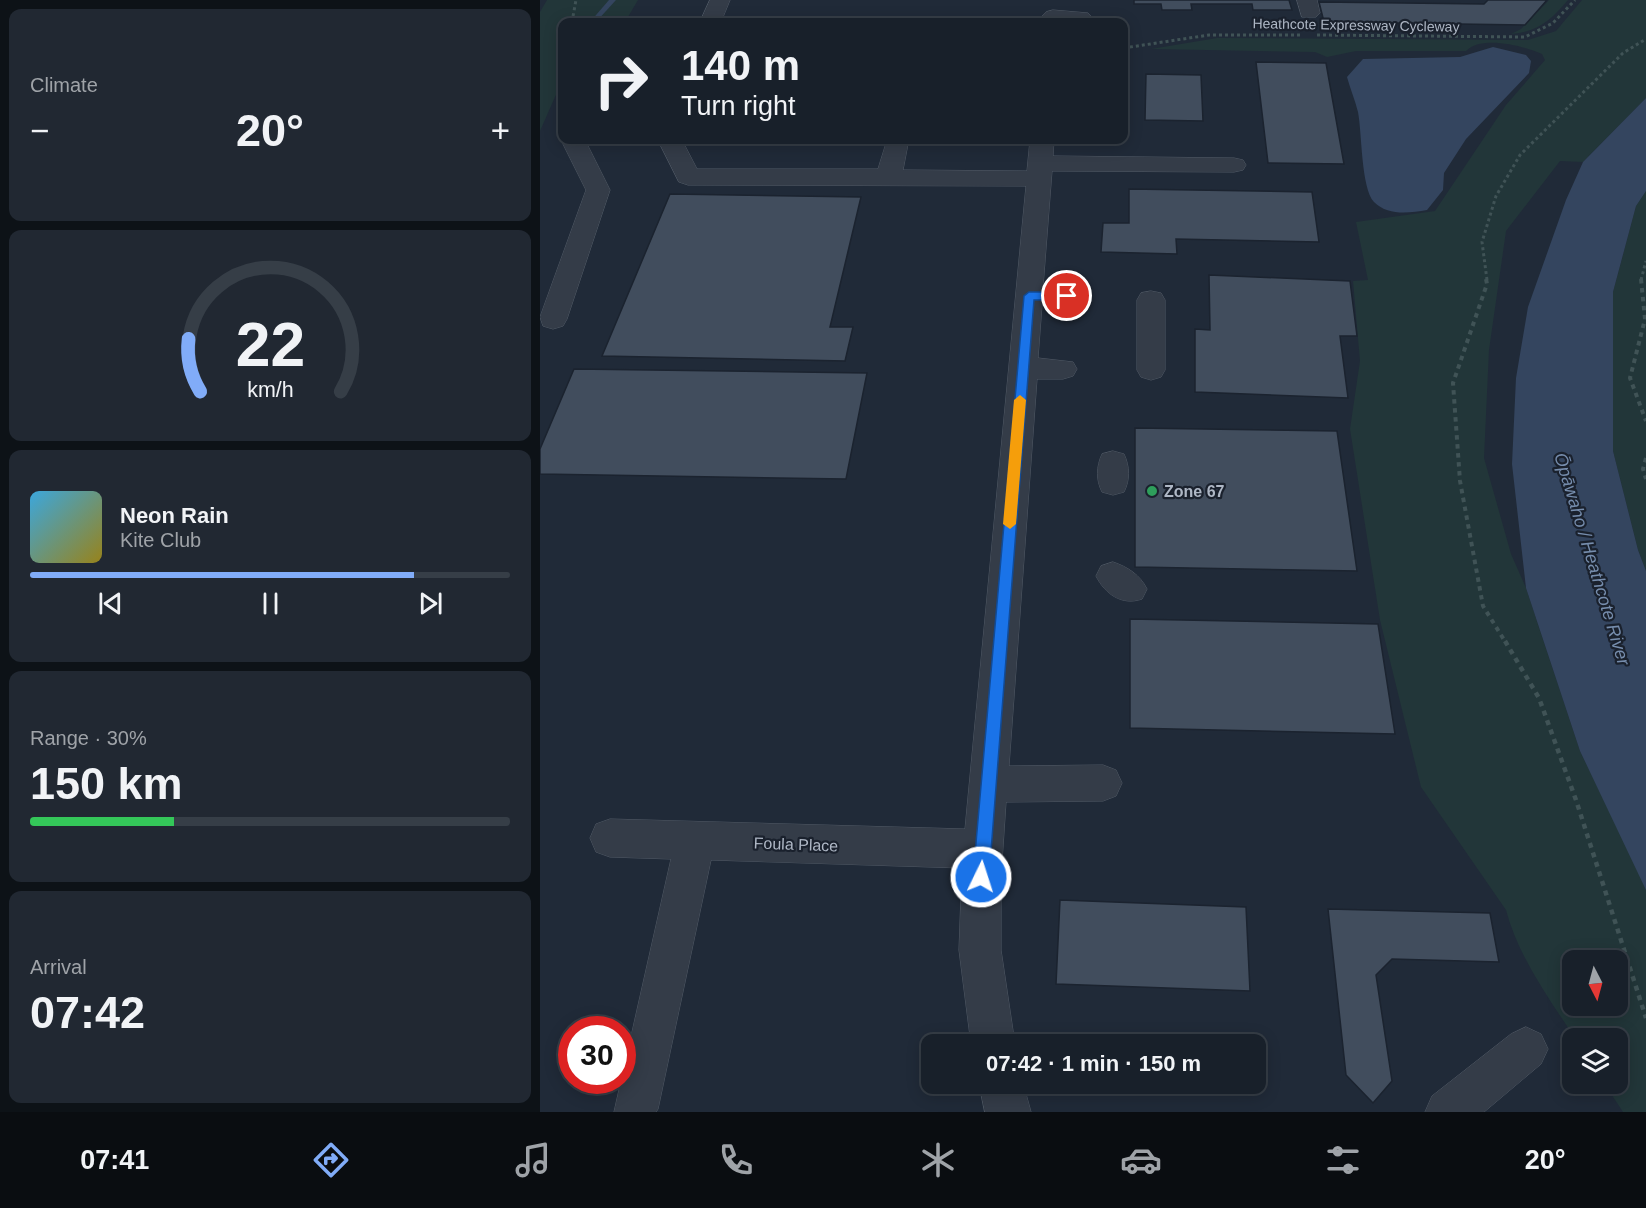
<!DOCTYPE html>
<meta charset="utf-8">
<style>
body{margin:0;font-family:Helvetica,sans-serif;background:#212832;color:#f1f3f6;height:100vh;display:flex;flex-direction:column;font-size:22px;white-space:nowrap}
*{box-sizing:border-box;margin:0}
p{font-size:20px;color:#9fa3a8}
.icon{flex:none;width:33px;height:33px;fill:none;stroke:currentColor;stroke-width:2;stroke-linecap:round;stroke-linejoin:round}
.map{position:relative;flex:1;overflow:hidden}
.sheet{display:flex;flex-direction:column;gap:9px;padding:9px;background:#0d1217;width:540px}
.sheet>*{flex:none}
.guide{position:absolute;left:18px;top:18px;width:570px;height:126px;border-radius:12px;box-shadow:0 3px 15px #0003,0 0 0 2px #363e47;background:#18202a;color:#f1f3f6;overflow:hidden}
.needle{width:39px;rotate:174deg}
.controls{position:absolute;left:1022px;top:950px;display:grid;gap:12px}
.controls a{display:grid;place-items:center;width:66px;height:66px;border-radius:12px;background:#18202a;box-shadow:0 3px 15px #0003,0 0 0 2px #363e47;font-size:30px}
.speed{position:absolute;left:18px;top:1016px;display:flex;gap:12px;font-size:30px;font-weight:700;text-align:center}
.speed>*{display:grid;place-content:center;width:78px;height:78px;border-radius:50%;background:#18202a;box-shadow:0 3px 15px #0003,0 0 0 2px #363e47;line-height:1}
.speed .limit{border:9px solid #d22;background:#fff;color:#111}
.pin{position:absolute;display:grid;place-items:center;width:51px;height:51px;color:#fff;margin:-26px;border:3px solid #fff;border-radius:50%;box-shadow:0 2px 6px #0007}
.me{position:absolute;width:66px;margin:-33px;rotate:4deg;stroke-linejoin:round;filter:drop-shadow(0 0 4px #0008)}
.turn{display:flex;align-items:center;gap:21px;height:126px;padding:0 24px;font-size:27px}
.turn .icon{width:78px;height:78px;stroke-width:2.5}
.turn b{display:block;font-size:42px;line-height:51px}
.big{font-size:45px;font-weight:800;line-height:1.1}
.sheet .widget{flex:1;display:flex;flex-direction:column;justify-content:center;gap:9px;min-width:0;padding:0 21px;border-radius:12px;background:#212832}
.sheet .dial{align-items:center;gap:0}
.dial svg{height:156px;overflow:visible;fill:none;stroke:#363e47;stroke-width:7;stroke-linecap:round;text-anchor:middle}
.dial text{fill:#f1f3f6;stroke:none}
.song{display:flex;align-items:center;gap:18px}
.cover{width:72px;height:72px;border-radius:9px;background:linear-gradient(135deg,hsl(200 70% 55%),hsl(50 70% 35%))}
.played{height:6px;border-radius:3px;background:linear-gradient(90deg,#81acf8 80%,#363e47 80%)}
.keys{display:flex;justify-content:space-around;direction:ltr}
.heat{display:flex;justify-content:space-between;align-items:center;font-size:33px;direction:ltr}
.charge{height:9px;border-radius:4px;background:linear-gradient(90deg,#34c759 30%,#363e47 0)}
.trip{position:absolute;left:381px;top:1034px;width:345px;height:60px;border-radius:12px;background:#18202a;box-shadow:0 3px 15px #0003,0 0 0 2px #363e47;font-weight:800;line-height:60px;text-align:center}
.tab-bar{display:flex;height:96px;justify-content:space-around;align-items:center;background:#0a0d11;color:#9fa3a8}
.tab-bar .icon{width:42px;height:42px}
.tab-bar .on{color:#81acf8}
.tab-bar b{font-size:27px;color:#f1f3f6}
main{display:flex;flex:1;min-height:0}
.map>svg:first-child{display:block}
.green{fill:#223639;fill-rule:evenodd}
.water{fill:#34455f}
.lines{fill:none;stroke-linecap:round;stroke-linejoin:round}
.stream{fill:#34455f;fill-rule:evenodd}
.building{fill:#414d5d;stroke:#1b232f;stroke-width:1.5}
.minor-casing{stroke:#515a66;stroke-width:1}
.path-far2{stroke:#405356;stroke-width:3;stroke-dasharray:3 3;stroke-linecap:butt}
.path-far1{stroke:#405356;stroke-width:4;stroke-dasharray:4.5 4.5;stroke-linecap:butt}
.path{stroke:#405356;stroke-width:4.5;stroke-dasharray:5 5;stroke-linecap:butt}
.minor{fill:#343c48;fill-rule:evenodd}
.route{fill:#1a73e8;stroke:#114b97;stroke-width:1.5}
.slow{fill:#f59e0b}
.leisure-dot{fill:#2e9e5b;stroke:#1a212d;stroke-width:2}
.labels{text-anchor:middle;stroke-width:4.5;stroke-linejoin:round;paint-order:stroke}
.far-street-label{font-size:14px;fill:#aeb7c5;stroke:#1a212d}
.poi-label{font-size:16px;font-weight:bold;fill:#aeb7c5;stroke:#1a212d;text-anchor:start}
.street-label{font-size:16px;fill:#aeb7c5;stroke:#1a212d}
.water-label{font-size:18px;font-style:italic;fill:#768dad;stroke:#1a212d}
</style>
<main>
<section class="sheet">
<div class="widget"><p>Climate</p>
<div class="heat"><a>−</a><b class="big">20°</b><a>+</a></div>
</div>
<div class="widget dial"><svg viewBox="0 0 100 80">
<path d="M14 69A42 42 0 1 1 86 69"/>
<path d="M14 69A42 42 0 0 1 8 42" stroke="#81acf8"/>
<text x="50" y="56" font-size="32" font-weight="700">22</text>
<text x="50" y="72" font-size="11">km/h</text>
</svg></div>
<div class="widget">
<div class="song"><i class="cover"></i><div><b>Neon Rain</b><p>Kite Club</p></div></div>
<div class="played"></div>
<div class="keys"><svg class="icon" aria-label="previous" viewBox="0 0 24 24"><path d="M18 5L8 12l10 7zM5 5v14"/></svg><svg class="icon" aria-label="pause" viewBox="0 0 24 24"><path d="M8 5v14M16 5v14"/></svg><svg class="icon" aria-label="next" viewBox="0 0 24 24"><path d="M6 5l10 7-10 7zM19 5v14"/></svg></div>
</div>
<div class="widget"><p>Range · 30%</p><b class="big">150 km</b><div class="charge"></div></div>
<div class="widget"><p>Arrival</p><b class="big">07:42</b></div>
</section>
<div class="map">
<svg width="1106" height="1112" viewBox="0 0 1106 1112">
<rect width="100%" height="100%" fill="#202a38"/>
<path class="green" d="M7 0H98L85 22H22V81L0 131V12Z
M1009 0H1028C1011 20 998 32 971 34L981 29Z
M1042 0H1106V98L1043 162 1020 161 966 231 949 350 944 458 971 554 986 588 1040 751 1106 887V1112H1083L1064 1083H1077V1038H1035C1009 999 978 956 966 910L881 787 840 620 810 429 820 361 813 281 828 280 816 222 895 211 966 105 1005 60 1002 54C984 46 941 35 926 51H816L787 57 775 52 611 49 677 38 988 40 1016 31ZM1032 960H1077V1005H1032Z
M1106 191V571L1098 550 1073 451V292L1096 206Z"/>
<path class="water" d="M953 47 986 55 991 61 989 73 926 139 904 173 903 190 887 210C869 213 848 216 834 202 821 188 822 132 818 112 815 100 810 88 807 77L823 59 920 57Z
M1106 98V191L1096 206 1073 292V451L1098 550 1106 571V890L1040 751 986 588 972 464 976 378 988 307 1026 200 1043 162Z"/>
<g class="lines">
<path class="stream" d="M69 0H76L56 22H50Z"/>
</g>
<path class="building" d="M594 0H749L752 10H713L712 4H651L652 10H622L621 4H594Z
M948 0H1007L985 25 784 22 779 2 944 4Z
M716 62 786 63 804 164 728 163Z
M606 74 661 75 663 121 605 120Z
M589 189 772 192 779 242 636 239 637 254 561 252 563 223H589Z
M130 194 321 197 290 327H313L305 361 62 356Z
M669 275 810 281 817 336H800L808 398 655 392V329L670 330Z
M34 369 327 373 306 479 0 474V449Z
M595 428 797 431 817 571 595 567Z
M590 619 838 624 855 734 590 728Z
M520 900 706 907 710 991 516 984Z
M788 909 950 913 959 962 852 959 836 975 852 1081 833 1103 806 1075Z"/>
<g class="lines">
<defs>
<path id="minor" d="M170 0H190L181 22H160Z
M757 0H777L780 13 776 17H762Z
M513 10 548 13 552 17 544 22 506 20 502 16 506 12Z
M22 138 45 140 70 190 27 319 23 326 13 329 3 326 0 317 46 190 21 140Z
M118 140H142L157 169H338L347 140H365L368 144 363 170 487 171 490 140H514L513 156 694 158 703 160 706 165 703 170 694 172 512 171 503 287 537 289 541 296 537 303 502 305 498 358 533 362 537 369 533 376 523 379H497L469 766 563 765 576 770 582 783 576 796 563 801 466 802 461 877V950L475 1044H431L419 950 422 868 171 860 118 1109 116 1112H74L131 859 70 857 56 852 50 838 56 824 70 819 425 829 486 186 148 185 139 182Z
M611 291 621 293 625 300V370L621 377 611 380 601 377 597 370V300L601 293Z
M573 451 584 454C590 467 590 480 584 492L573 495 562 492C556 480 556 467 562 454Z
M573 562C588 567 600 575 607 589L602 599C582 606 565 594 556 576L561 566Z
M986 1027 1001 1034 1008 1049 1001 1064 944 1112H885L892 1096 971 1034Z
M439 1083H483L491 1112H445Z"/>
</defs>
<use href="#minor" class="minor-casing"/>
<path class="path-far2" d="M32 22 36 0
M777 35 985 37 1013 23 1035 0
M584 48 669 35H760
M947 280 942 242 956 196 980 155 1083 53 1106 39
M1101 280 1106 261"/>
<path class="path-far1" d="M946 279 947 284 913 383 920 481 943 606 966 643
M1101 279 1105 319 1090 378 1106 421
M1106 458 1103 469 1106 479"/>
<path class="path" d="M965 641 999 698 1036 800 1106 1018"/>
<use href="#minor" class="minor"/>
</g>
<path class="route" d="M489 292H527L533 296 527 300H494L449 877 447 883 441 885 435 883 433 877 484 296Z"/>
<path class="slow" d="M480 395 486 400 476 524 470 529 463 524 474 400Z"/>
<circle class="leisure-dot" cx="612" cy="491" r="6"/>
<g class="labels">
<g class="far-street-label">
<text transform="translate(816 25) rotate(1)" y="5">Heathcote Expressway Cycleway</text>
</g>
<g class="poi-label">
<text x="624" y="497">Zone 67</text>
</g>
<g class="street-label">
<text transform="translate(256 844) rotate(2)" y="6">Foula Place</text>
</g>
<g class="water-label">
<text transform="translate(1052 559) rotate(73)" y="6">Ōpāwaho / Heathcote River</text>
</g>
</g>
</svg>
<div class="controls">
<a><svg class="needle" viewBox="-14 -14 28 28"><path d="M0-13l5 13h-10z" fill="#e53935"/><path d="M0 13l5-13h-10z" fill="#9fa3a8"/></svg></a>
<a><svg class="icon" aria-label="layers" viewBox="0 0 24 24"><path d="M12 4l9 5-9 5-9-5zM3 14l9 5 9-5"/></svg></a>
</div>
<div class="speed"><div class="limit">30</div></div>
<div class="pin" style="left:527px;top:296px;background:#d93025"><svg class="icon" aria-label="arrive" viewBox="0 0 24 24"><path d="M6 21V4h12l-3 4 3 4H6"/></svg></div>
<svg class="me" style="left:441px;top:877px" viewBox="-20 -20 40 40"><circle r="17" fill="#1a73e8" stroke="#fff" stroke-width="3"/><path d="M0-11L8 9 0 5-8 9z" fill="#fff"/></svg>
<div class="trip">07:42 · 1 min · 150 m</div>
<div class="guide">
<div class="turn"><svg class="icon" aria-label="right" viewBox="0 0 24 24"><path d="M7 20v-9h11M14 6l5 5-5 5"/></svg><div><b>140 m</b>Turn right</div></div>
</div>
</div>
</main>
<nav class="tab-bar">
<b>07:41</b>
<svg class="icon on" aria-label="directions" viewBox="0 0 24 24"><path d="M12 3l9 9-9 9-9-9zM9 14v-3h6M13 9l2 2-2 2"/></svg>
<svg class="icon" aria-label="music" viewBox="0 0 24 24"><path d="M9 18V5l10-2v13"/><circle cx="6" cy="18" r="3"/><circle cx="16" cy="16" r="3"/></svg>
<svg class="icon" aria-label="phone" viewBox="0 0 24 24"><path d="M5 4h4l2 5-3 2q2 4 5 5l2-3 5 2v4C11 20 4 13 5 4z"/></svg>
<svg class="icon" aria-label="climate" viewBox="0 0 24 24"><path d="M12 3v18M4 7l16 10M4 17L20 7"/></svg>
<svg class="icon" aria-label="car" viewBox="0 0 24 24"><path d="M5 17H2v-5l4-1 3-4h7l3 4 3 1v5h-3M9 17h6M6 11h13"/><circle cx="7" cy="17" r="2"/><circle cx="17" cy="17" r="2"/></svg>
<svg class="icon" aria-label="filters" viewBox="0 0 24 24"><path d="M4 7h16M4 17h16"/><circle cx="9" cy="7" r="2"/><circle cx="15" cy="17" r="2"/></svg>
<b>20°</b>
</nav>
